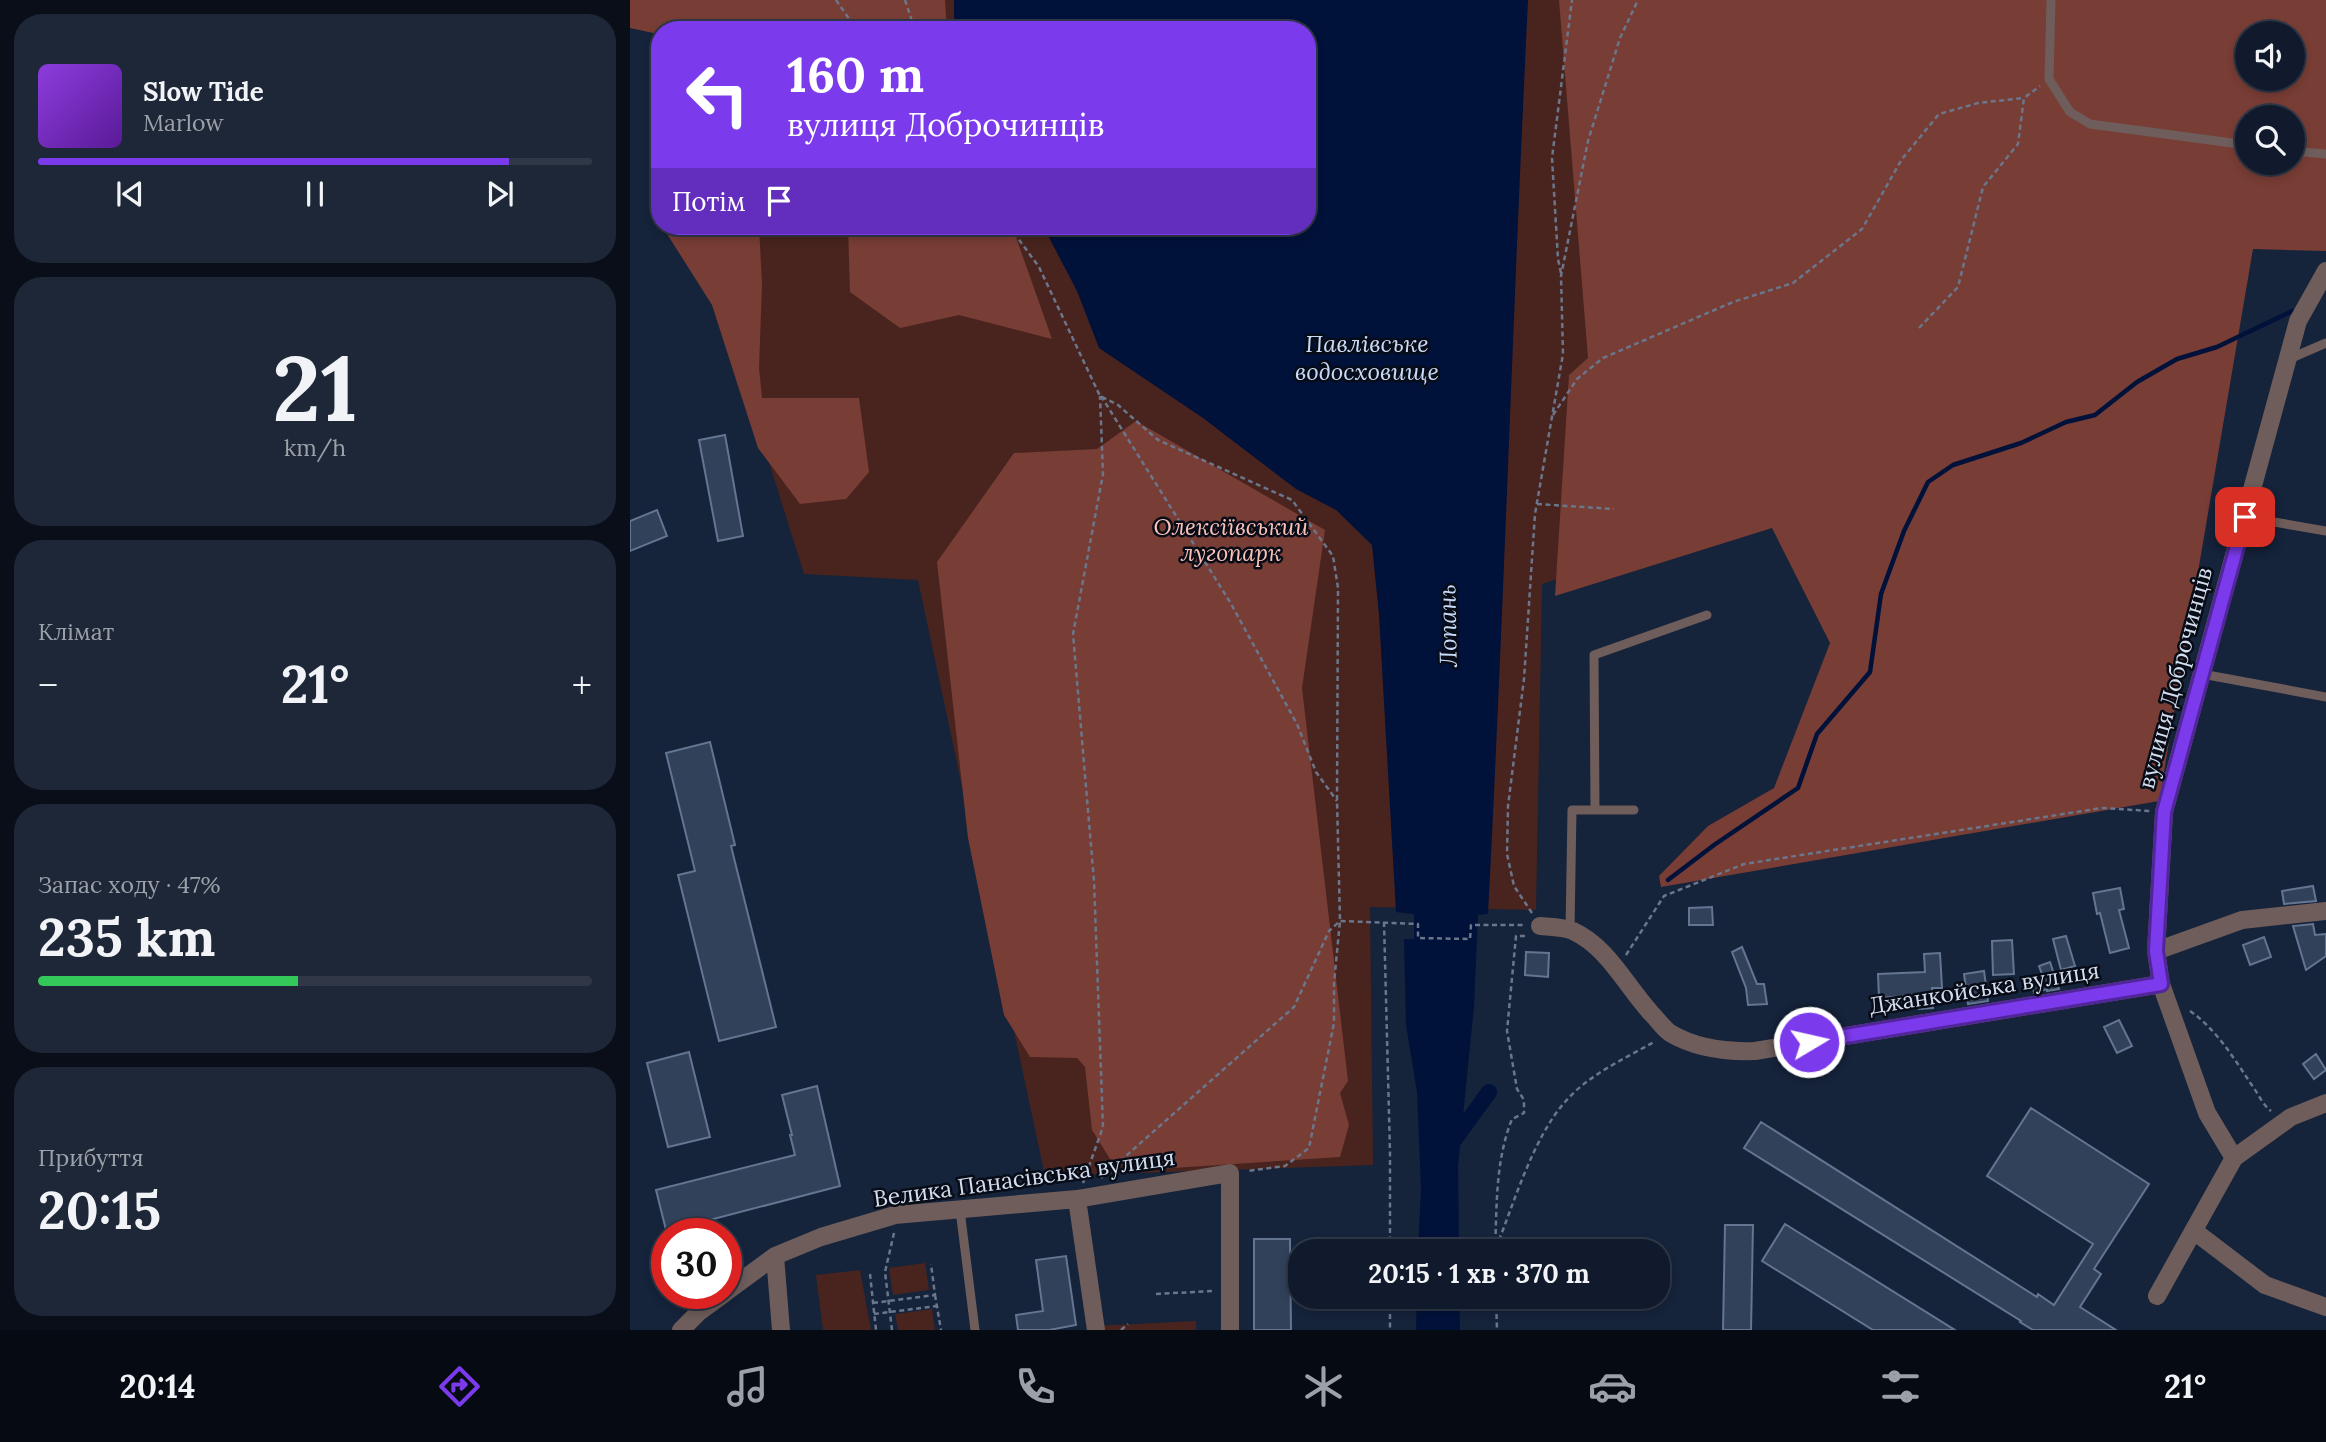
<!DOCTYPE html>
<html lang="uk">
<meta charset="utf-8">
<style>
body{margin:0;font-family:Lora,serif;background:#1e2738;color:#f1f3f6;height:100vh;display:flex;flex-direction:column;font-size:26px;white-space:nowrap}
*{box-sizing:border-box;margin:0}
p{font-size:23px;color:#9ca1a9}
.icon{flex:none;width:38px;height:38px;fill:none;stroke:currentColor;stroke-width:2;stroke-linecap:round;stroke-linejoin:round}
.map{position:relative;flex:1;overflow:hidden}
.sheet{display:flex;flex-direction:column;gap:14px;padding:14px;background:#090e18;width:630px}
.sheet>*{flex:none}
.guide{position:absolute;left:21px;top:21px;width:665px;height:214px;border-radius:28px;box-shadow:0 4px 10px #0003,0 0 0 2px #303848;background:#7c3aed;color:#fff;overflow:hidden}
.fabs{position:absolute;left:1605px;top:21px;display:grid;gap:14px}
.fabs a{display:grid;place-items:center;width:70px;height:70px;border-radius:50%;background:#101a2c;box-shadow:0 4px 10px #0003,0 0 0 2px #303848;font-size:35px}
.speed{position:absolute;left:21px;top:1218px;display:flex;gap:14px;font-size:35px;font-weight:700;text-align:center}
.speed>*{display:grid;place-content:center;width:91px;height:91px;border-radius:50%;background:#101a2c;box-shadow:0 4px 10px #0003,0 0 0 2px #303848;line-height:1}
.speed .limit{border:10px solid #d22;background:#fff;color:#111}
.pin{position:absolute;display:grid;place-items:center;width:60px;height:60px;color:#fff;margin:-30px;border-radius:14px;box-shadow:0 4px 10px #0006}
.me{position:absolute;width:77px;margin:-38px;rotate:81deg;stroke-linejoin:round;filter:drop-shadow(0 0 5px #0008)}
.turn{display:flex;align-items:center;gap:24px;height:147px;padding:0 21px;font-size:32px}
.turn .icon{width:91px;height:91px;stroke-width:2.5}
.turn b{display:block;font-size:49px;line-height:60px}
.then{display:flex;align-items:center;height:66px;padding:0 21px;background:#0003;gap:14px;font-size:26px}
.big{font-size:52px;font-weight:800;line-height:1.1}
.sheet .card{flex:1;display:flex;flex-direction:column;justify-content:center;gap:10px;min-width:0;padding:0 24px;border-radius:28px;background:#1e2738}
.sheet .dial{align-items:center;gap:0}
.dial b{font-size:91px;line-height:1}
.song{display:flex;align-items:center;gap:21px}
.cover{width:84px;height:84px;border-radius:10px;background:linear-gradient(135deg,hsl(270 70% 55%),hsl(270 70% 35%))}
.played{height:7px;border-radius:4px;background:linear-gradient(90deg,#7c3aed 85%,#303848 85%)}
.keys{display:flex;justify-content:space-around;direction:ltr}
.heat{display:flex;justify-content:space-between;align-items:center;font-size:38px;direction:ltr}
.charge{height:10px;border-radius:5px;background:linear-gradient(90deg,#34c759 47%,#303848 0)}
.trip{position:absolute;left:658px;top:1239px;width:382px;height:70px;border-radius:28px;background:#101a2c;box-shadow:0 4px 10px #0003,0 0 0 2px #303848;font-weight:800;line-height:70px;text-align:center}
.tab-bar{display:flex;height:112px;justify-content:space-around;align-items:center;background:#060a12;color:#9ca1a9}
.tab-bar .icon{width:49px;height:49px}
.tab-bar .current{color:#7c3aed}
.tab-bar b{font-size:32px;color:#f1f3f6}
main{display:flex;flex:1;min-height:0}
.map>svg:first-child{display:block}
.green{fill:#49241e;fill-rule:evenodd}
.forest{fill:#783d35;fill-rule:evenodd}
.water{fill:#00113a}
.lines{fill:none;stroke-linecap:round;stroke-linejoin:round}
.stream{stroke:#00113a;stroke-width:4.5}
.canal{stroke:#00113a;stroke-width:16}
.building{fill:#31415a;stroke:#647591;stroke-width:2}
.path{stroke:#6b768b;stroke-width:2.5;stroke-dasharray:5 3.5;stroke-linecap:butt}
.service{stroke:#6e5d5a;stroke-width:9}
.minor{stroke:#6e5d5a;stroke-width:18}
.route-casing{stroke:#51269a;stroke-width:18}
.route{stroke:#7c3aed;stroke-width:12}
.labels{text-anchor:middle;stroke-width:5;stroke-linejoin:round;paint-order:stroke}
.park-label{font-size:23px;font-style:italic;fill:#fcc2b8;stroke:#070c17}
.street-label{font-size:23px;fill:#d4dded;stroke:#070c17}
.water-label{font-size:24px;font-style:italic;fill:#c9daf8;stroke:#070c17}
</style>
<main>
<section class="sheet">
<div class="card">
<div class="song"><i class="cover"></i><div><b>Slow Tide</b><p>Marlow</p></div></div>
<div class="played"></div>
<div class="keys"><svg class="icon" aria-label="previous" viewBox="0 0 24 24"><path d="M18 5L8 12l10 7zM5 5v14"/></svg><svg class="icon" aria-label="pause" viewBox="0 0 24 24"><path d="M8 5v14M16 5v14"/></svg><svg class="icon" aria-label="next" viewBox="0 0 24 24"><path d="M6 5l10 7-10 7zM19 5v14"/></svg></div>
</div>
<div class="card dial"><b>21</b><p>km/h</p></div>
<div class="card"><p>Клімат</p>
<div class="heat"><a>−</a><b class="big">21°</b><a>+</a></div>
</div>
<div class="card"><p>Запас ходу · 47%</p><b class="big">235 km</b><div class="charge"></div></div>
<div class="card"><p>Прибуття</p><b class="big">20:15</b></div>
</section>
<div class="map">
<svg width="1696" height="1330" viewBox="0 0 1696 1330">
<rect width="100%" height="100%" fill="#15233b"/>
<path class="green" d="M49 0H1696V236L1572 249 1156 505 912 584 906 910 740 907 743 1165 415 1176 288 580 174 574 65 226H677V30H49ZM1617 33H1662V79H1617ZM1617 117H1662V163H1617Z
M295 1263 299 1290 263 1295 259 1268Z
M230 1270 241 1330H193L186 1275Z
M302 1309 305 1330H268L265 1314Z
M566 1321V1330H465V1326Z"/>
<path class="forest" d="M0 0H315L317 30H30V38L28 34 0 28Z
M929 0H1696V251L1623 249 1529 801 1031 887 1029 876 1078 826 1144 788 1200 643 1142 528 925 596 939 375 958 358ZM1617 33H1662V79H1617ZM1617 117H1662V163H1617Z
M30 164V221L21 201Z
M32 226H129L132 284 129 368 132 398H229L239 472 216 499 170 504 128 448 82 305Z
M218 226H382L422 339 329 315 270 328 220 292Z
M506 421 695 530 672 688 718 1081 710 1093 719 1125 710 1157 512 1170 482 1162 462 1130 455 1067 447 1058 400 1057 374 1015 338 838 307 562 384 453 467 449Z"/>
<path class="water" d="M324 0H898C883 305 874 609 858 914L848 915 844 1006 828 1166 829 1251H788L791 1189 787 1092 776 1025 774 939H784V914L766 912 749 615 742 545 706 510 666 489 573 418 469 348 447 291 413 226H677V30H327L324 21Z
M787 1297H829L830 1330H786Z"/>
<g class="lines">
<path class="stream" d="M1038 880 1084 845 1168 788 1187 734 1240 672 1251 594 1274 531 1298 482 1323 465 1391 443 1436 422 1465 415 1507 382 1547 359 1587 347 1662 311"/>
<path class="canal" d="M819 1147 859 1092"/>
</g>
<path class="building" d="M95 435 113 536 88 541 69 440Z
M27 510 37 536 0 551V521Z
M80 742 105 845 101 846 146 1027 89 1041 48 875 65 871 36 753Z
M1683 886 1686 901 1654 904 1652 891Z
M1490 888 1494 909 1489 910 1499 948 1480 953 1470 913 1467 914 1463 893Z
M1082 907 1083 925H1059V908Z
M1683 924 1685 935 1696 934V956L1676 970 1663 926Z
M1436 936 1445 966 1431 970 1423 939Z
M1634 937 1641 957 1620 965 1613 945Z
M1382 940 1384 974 1363 975 1362 941Z
M1112 947 1127 984H1134L1137 1004 1118 1005 1116 988 1102 952Z
M896 952 919 953 918 977 895 975Z
M1310 953 1312 988H1302L1303 1008 1289 1009 1288 995 1249 998 1248 974 1295 972 1294 954Z
M1420 962 1429 989 1417 991V989L1404 993 1401 981 1413 977 1409 966Z
M1354 971 1358 1001 1338 1004 1334 974Z
M1489 1020 1502 1046 1487 1053 1474 1027Z
M59 1052 80 1137 38 1147 17 1063Z
M1686 1054 1696 1070 1684 1079 1673 1064Z
M187 1086 210 1186 49 1228 50 1234H37L26 1190 165 1155 160 1135H162L152 1095Z
M1401 1108 1519 1184 1464 1269 1471 1274 1450 1307 1486 1330H1403L1390 1322 1391 1321 1114 1148 1131 1122 1407 1297 1408 1294 1424 1305 1463 1244 1357 1176Z
M1155 1224 1325 1330H1243L1132 1261Z
M1095 1225H1123L1121 1330H1093Z
M624 1239H660L661 1330H624Z
M436 1256 446 1325 419 1330H388L386 1315 413 1311 406 1260Z"/>
<g class="lines">
<path class="path" d="M206 0 227 30
M275 0 285 30
M379 226 409 267 470 396 488 405 528 440 662 500 703 556 708 588 707 801 710 921 704 983V1023L679 1148 655 1166 617 1171
M931 273 928 259 922 158 942 0
M1289 328 1328 287 1353 187 1388 144 1394 98 1410 86
M471 396 600 602 667 724 686 772 707 801
M923 415 947 379 973 358 1103 302 1163 283 1232 229 1272 159 1309 114 1348 103 1394 98
M907 504 984 509
M902 913 884 886 877 854 878 806 894 679 905 514 933 354 931 276 958 141 990 38 1008 0
M754 922 760 1152V1251
M996 955 1034 896 1114 864 1472 808 1520 811
M1560 1011C1585 1028 1604 1058 1621 1084 1628 1093 1632 1104 1641 1111
M471 1178 664 1007 699 931 710 921 788 924V938L840 939 841 925H893
M453 1183 473 1127 464 881 443 634 473 474 470 396
M866 1248C884 1203 903 1138 935 1102 958 1075 994 1059 1024 1042
M865 1251C867 1206 865 1162 882 1119L894 1113V1100L887 1089 877 1031 886 936H897
M240 1274 246 1330
M526 1294 583 1291
M305 1295 311 1330
M760 1297V1330
M866 1297 867 1330
M243 1303 305 1295 301 1264
M244 1314 307 1306
M262 1330 255 1272 264 1233
M491 1330 498 1324"/>
<path class="service" d="M1421 0 1419 79 1440 112 1460 124 1617 145
M1662 151 1696 154
M1659 359 1696 343
M1615 517 1696 531
M1572 674 1696 697
M965 810 964 655 1077 615
M940 930 942 810H1004
M330 1210 345 1330"/>
<path class="minor" d="M910 926C921 927 933 927 943 931 978 947 996 986 1021 1013 1027 1019 1033 1028 1040 1033 1065 1048 1096 1052 1125 1051L1531 984
M1526 951 1612 920 1696 911
M1604 1158 1577 1113 1531 984 1526 951 1534 812 1668 321 1696 271
M447 1199 466 1330
M1564 1231 1635 1285 1696 1307
M145 1256 151 1330
M96 1292 145 1256 191 1237 265 1215 447 1199 600 1173V1330
M1527 1296 1604 1158 1661 1117 1696 1103
M51 1330 69 1312 95 1293"/>
</g>
<g class="lines">
<defs>
<path id="route" d="M1179 1042 1531 984 1526 951 1534 812 1615 517"/>
</defs>
<use href="#route" class="route-casing"/>
<use href="#route" class="route"/>
</g>
<g class="labels">
<g class="park-label">
<text x="601" y="535">Олексіївський<tspan x="601" dy="26">лугопарк</tspan></text>
</g>
<g class="street-label">
<text transform="translate(1545 678) rotate(-75)" y="8">вулиця Доброчинців</text>
<text transform="translate(1354 988) rotate(-9)" y="8">Джанкойська вулиця</text>
<text transform="translate(394 1178) rotate(-8)" y="8">Велика Панасівська вулиця</text>
</g>
<g class="water-label">
<text x="737" y="352">Павлівське<tspan x="737" dy="28">водосховище</tspan></text>
<text transform="translate(818 626) rotate(-91)" y="8">Лопань</text>
</g>
</g>
</svg>
<div class="fabs">
<a><svg class="icon" aria-label="sound" viewBox="0 0 24 24"><path d="M4 9h4l5-4v14l-5-4H4zM17 9q2 3 0 6"/></svg></a>
<a><svg class="icon" aria-label="search" viewBox="0 0 24 24"><circle cx="10" cy="10" r="6"/><path d="M15 15l6 6"/></svg></a>
</div>
<div class="speed"><div class="limit">30</div></div>
<div class="pin" style="left:1615px;top:517px;background:#d93025"><svg class="icon" aria-label="arrive" viewBox="0 0 24 24"><path d="M6 21V4h12l-3 4 3 4H6"/></svg></div>
<svg class="me" style="left:1179px;top:1042px" viewBox="-20 -20 40 40"><circle r="17" fill="#7c3aed" stroke="#fff" stroke-width="3"/><path d="M0-11L8 9 0 5-8 9z" fill="#fff"/></svg>
<div class="trip">20:15 · 1 хв · 370 m</div>
<div class="guide">
<div class="turn"><svg class="icon" aria-label="left" viewBox="0 0 24 24"><path d="M17 20v-9H6M10 6l-5 5 5 5"/></svg><div><b>160 m</b>вулиця Доброчинців</div></div>
<div class="then">Потім<svg class="icon" aria-label="arrive" viewBox="0 0 24 24"><path d="M6 21V4h12l-3 4 3 4H6"/></svg></div>
</div>
</div>
</main>
<nav class="tab-bar">
<b>20:14</b>
<svg class="icon current" aria-label="directions" viewBox="0 0 24 24"><path d="M12 3l9 9-9 9-9-9zM9 14v-3h6M13 9l2 2-2 2"/></svg>
<svg class="icon" aria-label="music" viewBox="0 0 24 24"><path d="M9 18V5l10-2v13"/><circle cx="6" cy="18" r="3"/><circle cx="16" cy="16" r="3"/></svg>
<svg class="icon" aria-label="phone" viewBox="0 0 24 24"><path d="M5 4h4l2 5-3 2q2 4 5 5l2-3 5 2v4C11 20 4 13 5 4z"/></svg>
<svg class="icon" aria-label="climate" viewBox="0 0 24 24"><path d="M12 3v18M4 7l16 10M4 17L20 7"/></svg>
<svg class="icon" aria-label="car" viewBox="0 0 24 24"><path d="M5 17H2v-5l4-1 3-4h7l3 4 3 1v5h-3M9 17h6M6 11h13"/><circle cx="7" cy="17" r="2"/><circle cx="17" cy="17" r="2"/></svg>
<svg class="icon" aria-label="filters" viewBox="0 0 24 24"><path d="M4 7h16M4 17h16"/><circle cx="9" cy="7" r="2"/><circle cx="15" cy="17" r="2"/></svg>
<b>21°</b>
</nav>
